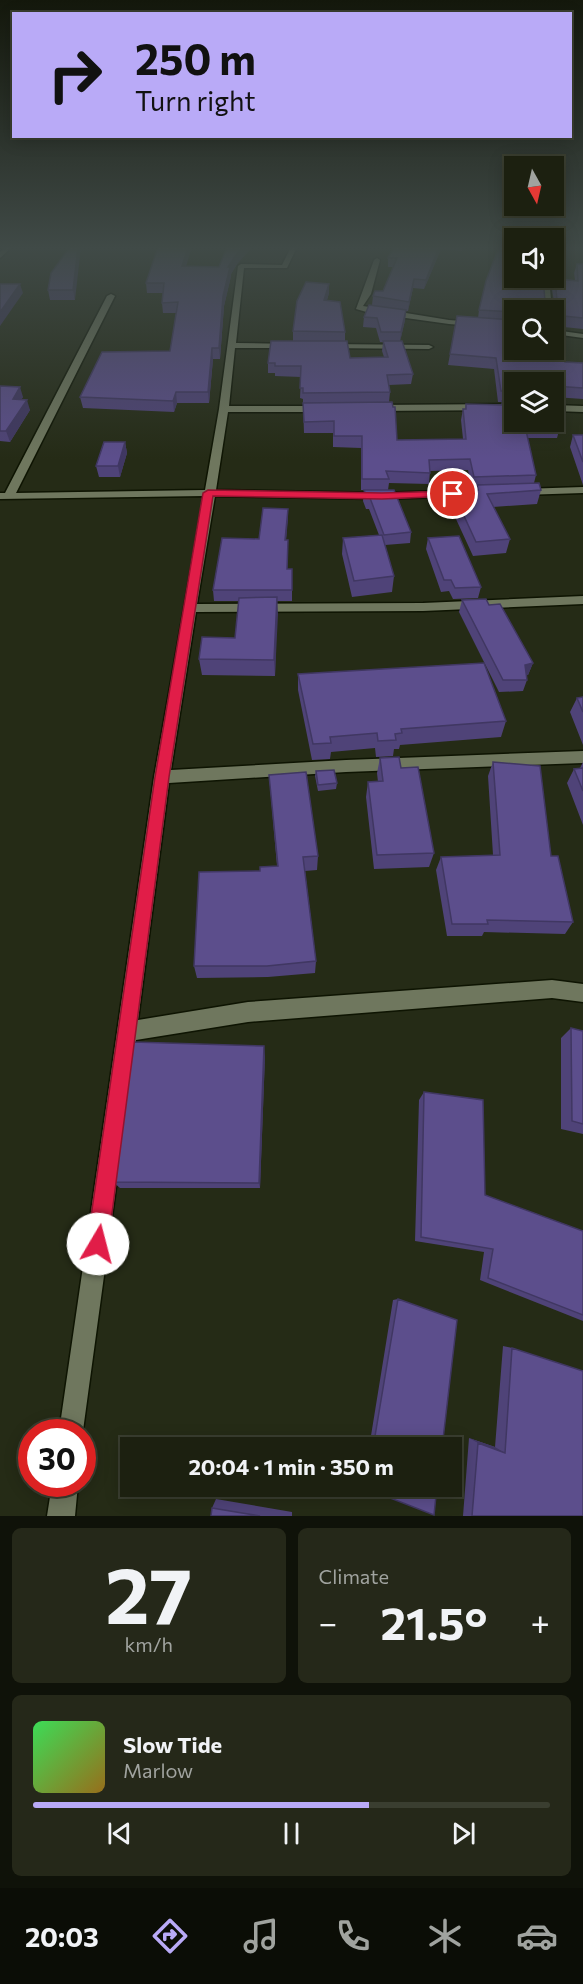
<!DOCTYPE html>
<meta charset="utf-8">
<style>
body{margin:0;font-family:Commissioner,sans-serif;background:#252819;color:#f1f3f6;height:100vh;display:flex;flex-direction:column;font-size:22px;white-space:nowrap}
*{box-sizing:border-box;margin:0}
p{font-size:20px;color:#a0a39f}
.icon{flex:none;width:33px;height:33px;fill:none;stroke:currentColor;stroke-width:2;stroke-linecap:round;stroke-linejoin:round}
.map{position:relative;height:1516px;overflow:hidden}
.sheet{display:flex;flex-direction:column;gap:12px;padding:12px;background:#0f1209;flex:1}
.sheet>*{flex:none}
.hud{position:absolute;left:12px;top:12px;width:560px;height:126px;border-radius:0px;box-shadow:0 3px 15px #0003,0 0 0 2px #3a3e30;background:#b9aaf7;color:#111;overflow:hidden}
.needle{width:39px;rotate:172deg}
.controls{position:absolute;left:504px;top:156px;display:grid;gap:12px}
.controls a{display:grid;place-items:center;width:60px;height:60px;border-radius:0px;background:#1c2010;box-shadow:0 3px 15px #0003,0 0 0 2px #3a3e30;font-size:30px}
.speed{position:absolute;left:18px;top:1419px;display:flex;gap:12px;font-size:30px;font-weight:700;text-align:center}
.speed>*{display:grid;place-content:center;width:78px;height:78px;border-radius:50%;background:#1c2010;box-shadow:0 3px 15px #0003,0 0 0 2px #3a3e30;line-height:1}
.speed .limit{border:9px solid #d22;background:#fff;color:#111}
.pin{position:absolute;display:grid;place-items:center;width:51px;height:51px;color:#fff;margin:-26px;border:3px solid #fff;border-radius:50%;box-shadow:0 2px 6px #0007}
.me{position:absolute;width:66px;margin:-33px;rotate:8deg;stroke-linejoin:round;filter:drop-shadow(0 0 4px #0008)}
.turn{display:flex;align-items:center;gap:21px;height:126px;padding:0 24px;font-size:27px}
.turn .icon{width:78px;height:78px;stroke-width:2.5}
.turn b{display:block;font-size:42px;line-height:51px}
.big{font-size:45px;font-weight:700;line-height:1.1}
.sheet .card{flex:1;display:flex;flex-direction:column;justify-content:center;gap:9px;min-width:0;padding:0 21px;border-radius:9px;background:#252819}
.sheet .dial{align-items:center;gap:0}
.dial b{font-size:78px;line-height:1}
.song{display:flex;align-items:center;gap:18px}
.cover{width:72px;height:72px;border-radius:9px;background:linear-gradient(135deg,hsl(130 70% 55%),hsl(40 70% 35%))}
.played{height:6px;border-radius:3px;background:linear-gradient(90deg,#b9aaf7 65%,#3a3e30 65%)}
.keys{display:flex;justify-content:space-around;direction:ltr}
.heat{display:flex;justify-content:space-between;align-items:center;font-size:33px;direction:ltr}
.sheet .tiles{flex:1;display:grid;gap:12px;grid-template-columns:1fr 1fr}
.card:last-child{grid-column:span 2}
.trip{position:absolute;left:120px;top:1437px;width:342px;height:60px;border-radius:0px;background:#1c2010;box-shadow:0 3px 15px #0003,0 0 0 2px #3a3e30;font-weight:700;line-height:60px;text-align:center}
.menu{display:flex;height:96px;justify-content:space-around;align-items:center;background:#0b0d06;color:#a0a39f}
.menu .icon{width:42px;height:42px}
.menu .active{color:#b9aaf7}
.menu b{font-size:27px;color:#f1f3f6}
.map>svg:first-child{display:block}
.lines{fill:none;stroke-linecap:round;stroke-linejoin:round}
.minor-casing{stroke:#0e1402;stroke-width:3}
.minor{fill:#6f775e;fill-rule:evenodd}
.wall{fill:#4f4378}
.shaded-wall{fill:#403762}
.building{fill:#5c4e8c;stroke:#403762;stroke-width:1.5}
.route{fill:#e11d48;stroke:#92132f;stroke-width:1.5}
</style>
<div class="map">
<svg width="583" height="1516" viewBox="0 0 583 1516">
<rect width="100%" height="100%" fill="#252b16"/>
<g class="lines">
<defs>
<path id="minor" d="M5 247H12L0 258V252Z
M291 247H297L287 268H244L236 343 291 344 295 346 291 348H235L229 406H323L328 409 323 412H228L216 490 382 493 471 490 476 493 471 496 382 499 215 496 197 604 423 603 583 596V604L423 611 196 612 171 770 346 760 583 751V763L346 772 169 783 138 1020 248 1002 552 980 583 984V1002L552 998 248 1022 136 1040 82 1438V1432H59L154 777 204 496 0 499V493H5L107 296 111 294 115 296 16 493 205 490 219 409 238 266 241 264 282 265Z
M377 258 380 260 371 294 363 306 449 320 514 325V329L449 324 370 313 356 309 374 260Z
M542 278H549L552 310H544Z
M554 330 583 334V338L554 334Z
M327 344 429 345 433 347 429 349 324 348V344Z
M514 404V410L374 411 369 408 374 405Z
M554 405 583 406V412L554 411Z
M583 487V493L522 495 517 492 522 489Z
M52 1484H78L75 1516H47Z"/>
</defs>
<use href="#minor" class="minor-casing"/>
<use href="#minor" class="minor"/>
</g>
<path class="wall" d="M70 247 75 300H50L48 290Z
M227 247H252L237 264 231 274V276L224 306 220 359H213L209 403H177L174 412 83 408 80 397 170 351 177 313H163L162 303 163 293H147L146 283 186 266 219 267Z
M394 247H464L462 251 441 249 424 289 413 288 408 311H406L405 320 400 341 413 374 411 384 389 385 390 392 389 402 397 440 463 439 461 420 463 409H465L466 404 501 405 502 402H498L494 369 448 365 457 316 478 318 479 310 545 301 554 302 552 289 555 279 575 280 574 273 577 264H583V329L554 326V310H514V350L565 362 583 363V399L554 397V382H514V422L560 427 557 438H527L536 475 534 483 541 490 537 504 493 507 510 539 506 553 473 556 450 506 453 492 476 491V488H472L468 470 430 471 429 484 389 483 388 490 411 532 410 543 385 545 394 576 392 592 352 597 342 554 343 538 379 535 369 509H366L363 501 364 490H361V448L333 447V433H304L303 403V399L300 398 301 377 275 376V373H268V363L293 341V331L329 284V293L327 300 345 332V341L350 358 384 357 382 351 383 342H380L376 328 363 327 364 317 372 305 373 296 383 291 394 267H388V258Z
M0 386 23 397 21 399 30 410 10 442 0 441Z
M573 435H583V485L570 447Z
M125 442 127 453 120 477H99L96 466Z
M288 509 286 540 288 551 287 569H292V601H277L275 676 202 675 199 659 235 638 239 601H214L213 590 259 539Z
M428 538 481 587 478 598 453 599 449 591 441 592 426 549Z
M462 600 489 605 533 663 528 675H526L527 680 523 691 499 692 459 612Z
M298 674 506 721 501 737 400 745 399 749H394L393 756 376 757 375 748 331 752 330 759 312 760 298 690Z
M583 697V745L570 712 577 698Z
M380 758 401 768 434 853 429 867 374 869 366 797 368 782H378L377 773Z
M493 762 551 856 573 922 565 934 484 932 482 936H447L436 870 441 857 493 855 488 776Z
M583 762V825L567 783 574 769 580 768Z
M316 771 337 783 336 789 318 791 315 776Z
M269 775 318 856 317 870 305 871 316 961 315 973 268 977 197 978 194 966 260 871 277 866Z
M571 1028 583 1031V1134L561 1129V1038Z
M265 1056 260 1188H120L113 1182Z
M424 1092 485 1195 583 1231V1321L480 1280 484 1252 415 1241 419 1100Z
M398 1299 442 1448H369L393 1300Z
M503 1346 512 1348 583 1516H463L469 1438 495 1447Z
M216 1499 292 1512V1516H211L212 1508Z"/>
<path class="shaded-wall" d="M78 247H81L75 300 73 290Z
M188 247H192L183 276 182 266Z
M243 247H252L237 264 231 274V276L224 306 220 359 219 348 223 296 228 267 236 255Z
M439 247H441V249L424 289 426 280Z
M414 279 413 288 408 311 409 302Z
M20 284 23 293 0 326V312Z
M329 284V293L324 310V300Z
M406 310 405 320 400 342 401 332Z
M212 348 213 359 209 403 208 392Z
M20 387 23 397 16 409 13 399Z
M176 392 177 403 174 412 173 401Z
M27 400 30 410 10 442 6 431Z
M125 442 127 453 120 477 118 466Z
M288 509V520L285 551V540Z
M277 597 278 614 275 676 274 660Z
M533 663 528 675 521 676 525 665Z
M264 1046 265 1056 260 1188 259 1183Z
M469 1438 495 1447 505 1453 478 1443Z"/>
<path class="building" d="M70 247H78L73 290H48L51 273Z
M158 247H188L182 266 219 267 227 247H243L236 255 228 267H230L223 296 219 348H212L208 392H176L173 401 80 397 102 352 170 351 178 302 162 303 164 283H146Z
M394 247H439L426 280 414 279 409 302 373 296 375 291H383L397 258H388Z
M499 247H514V278H543L545 301 555 302 557 300 555 279 578 281 577 264H583V318L554 315V310H514V312L479 310 486 281Z
M306 282 329 284 324 300 340 302 345 332 293 331 297 301Z
M0 284H20L0 312Z
M369 305 406 310 401 332H381L377 318 364 317Z
M457 316 514 320V350L554 349 564 350 565 362 583 363V388L554 386V382H514V391H501L496 358 450 354Z
M271 341H347L350 358 388 357 383 341H402L413 374 387 375 390 392 303 393V388H300L301 366H275V363H268Z
M0 386 20 387 13 399 27 400 6 431H0Z
M502 401H514V422H554V411L560 427 525 426 536 475 474 477 470 459 429 460 430 473 386 471 389 479H362V436H334V421L304 422 303 403 392 402 393 407H395L397 440 466 439 463 409H466V404L503 405Z
M573 435H583V462Z
M104 442H125L118 466H96Z
M539 483 541 490 487 494 510 539 476 542 453 492 478 490 477 485Z
M364 490H394L411 532 384 535 370 498H367Z
M263 508 288 509 285 540H288L287 569H292V590H213L222 538 259 539Z
M382 535 394 576 354 581 343 538Z
M459 536 481 587 455 588 451 580H444L428 538Z
M277 597 274 660 199 659 202 637 235 638 239 598Z
M486 599 489 605 500 604 533 663 525 665 527 680H503L462 600Z
M484 663 506 721 401 729 402 733 395 734 396 740 378 741 377 733 330 737 331 743 313 744 298 674Z
M583 697V712L577 698Z
M399 757 401 768 418 767 434 853 377 855 368 782 383 781 380 758Z
M493 762 540 766 551 856H558L573 922 487 920 488 924H452L441 857 500 855Z
M583 768V791L574 769Z
M334 770 337 783 318 785 316 771Z
M306 772 318 856 303 857 316 961 267 966H194L199 872 260 871V867L278 866 269 775Z
M571 1028 583 1031V1124L572 1121Z
M133 1042 264 1046 259 1183 113 1182Z
M424 1092 483 1100 485 1195 583 1231V1315L488 1278 493 1249 421 1237Z
M398 1299 457 1320 442 1448H373Z
M512 1348 583 1371V1516H472L478 1443 505 1453Z
M367 1486H437L434 1515 367 1489Z
M212 1508 260 1516H211Z"/>
<linearGradient id="sky" x2="0" y2="1"><stop stop-color="#14180c"/><stop offset="0.54" stop-color="#404a47"/><stop offset="1" stop-color="#404a47" stop-opacity="0"/></linearGradient>
<rect width="583" height="459" fill="url(#sky)"/>
<path class="route" d="M208 490 382 493 453 491 458 494 453 496 382 499 213 496 169 777 108 1244 105 1251 98 1254 90 1251 87 1244 155 777 203 493Z"/>
</svg>
<div class="controls">
<a><svg class="needle" viewBox="-14 -14 28 28"><path d="M0-13l5 13h-10z" fill="#e53935"/><path d="M0 13l5-13h-10z" fill="#a0a39f"/></svg></a>
<a><svg class="icon" aria-label="sound" viewBox="0 0 24 24"><path d="M4 9h4l5-4v14l-5-4H4zM17 9q2 3 0 6"/></svg></a>
<a><svg class="icon" aria-label="search" viewBox="0 0 24 24"><circle cx="10" cy="10" r="6"/><path d="M15 15l6 6"/></svg></a>
<a><svg class="icon" aria-label="layers" viewBox="0 0 24 24"><path d="M12 4l9 5-9 5-9-5zM3 14l9 5 9-5"/></svg></a>
</div>
<div class="speed"><div class="limit">30</div></div>
<div class="pin" style="left:453px;top:494px;background:#d93025"><svg class="icon" aria-label="arrive" viewBox="0 0 24 24"><path d="M6 21V4h12l-3 4 3 4H6"/></svg></div>
<svg class="me" style="left:98px;top:1244px" viewBox="-20 -20 40 40"><circle r="19" fill="#fff"/><path d="M0-13L10 11 0 6-10 11z" fill="#e11d48"/></svg>
<div class="trip">20:04 · 1 min · 350 m</div>
<div class="hud">
<div class="turn"><svg class="icon" aria-label="right" viewBox="0 0 24 24"><path d="M7 20v-9h11M14 6l5 5-5 5"/></svg><div><b>250 m</b>Turn right</div></div>
</div>
</div>
<section class="sheet">
<div class="tiles">
<div class="card dial"><b>27</b><p>km/h</p></div>
<div class="card"><p>Climate</p>
<div class="heat"><a>−</a><b class="big">21.5°</b><a>+</a></div>
</div>
<div class="card">
<div class="song"><i class="cover"></i><div><b>Slow Tide</b><p>Marlow</p></div></div>
<div class="played"></div>
<div class="keys"><svg class="icon" aria-label="previous" viewBox="0 0 24 24"><path d="M18 5L8 12l10 7zM5 5v14"/></svg><svg class="icon" aria-label="pause" viewBox="0 0 24 24"><path d="M8 5v14M16 5v14"/></svg><svg class="icon" aria-label="next" viewBox="0 0 24 24"><path d="M6 5l10 7-10 7zM19 5v14"/></svg></div>
</div>
</div>
</section>
<nav class="menu">
<b>20:03</b>
<svg class="icon active" aria-label="directions" viewBox="0 0 24 24"><path d="M12 3l9 9-9 9-9-9zM9 14v-3h6M13 9l2 2-2 2"/></svg>
<svg class="icon" aria-label="music" viewBox="0 0 24 24"><path d="M9 18V5l10-2v13"/><circle cx="6" cy="18" r="3"/><circle cx="16" cy="16" r="3"/></svg>
<svg class="icon" aria-label="phone" viewBox="0 0 24 24"><path d="M5 4h4l2 5-3 2q2 4 5 5l2-3 5 2v4C11 20 4 13 5 4z"/></svg>
<svg class="icon" aria-label="climate" viewBox="0 0 24 24"><path d="M12 3v18M4 7l16 10M4 17L20 7"/></svg>
<svg class="icon" aria-label="car" viewBox="0 0 24 24"><path d="M5 17H2v-5l4-1 3-4h7l3 4 3 1v5h-3M9 17h6M6 11h13"/><circle cx="7" cy="17" r="2"/><circle cx="17" cy="17" r="2"/></svg>
</nav>
